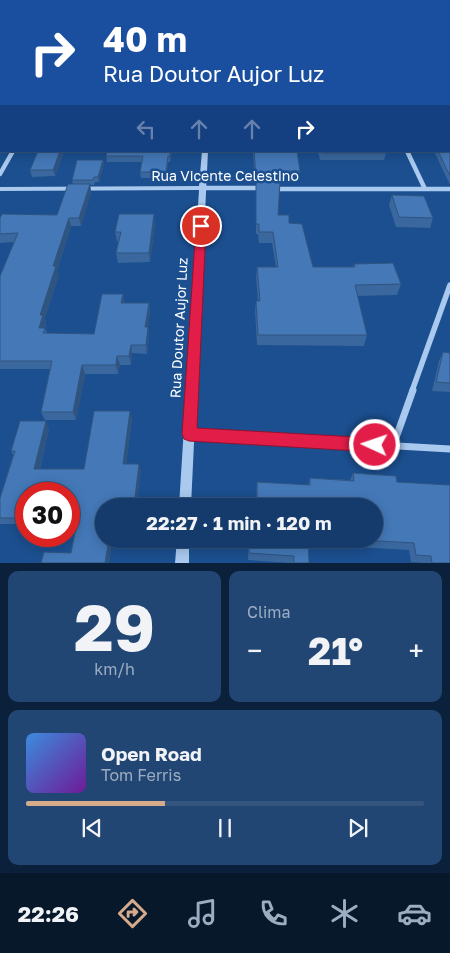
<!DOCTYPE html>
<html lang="pt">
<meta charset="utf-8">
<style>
body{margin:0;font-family:"Golos Text",sans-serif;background:#214673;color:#f1f3f6;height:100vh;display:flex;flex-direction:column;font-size:19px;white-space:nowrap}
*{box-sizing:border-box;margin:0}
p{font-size:16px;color:#9dadc1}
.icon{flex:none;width:28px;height:28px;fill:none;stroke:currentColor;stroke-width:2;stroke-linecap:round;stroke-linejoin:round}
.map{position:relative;height:563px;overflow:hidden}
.side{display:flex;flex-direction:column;gap:8px;padding:8px;background:#0b203b;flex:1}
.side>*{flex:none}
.top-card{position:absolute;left:0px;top:0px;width:450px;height:152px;box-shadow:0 2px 12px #0003,0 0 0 1px #33557e;background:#1a4fa0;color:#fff;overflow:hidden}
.speed{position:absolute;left:15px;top:482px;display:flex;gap:10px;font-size:25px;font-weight:700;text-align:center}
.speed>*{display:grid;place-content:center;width:65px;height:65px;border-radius:50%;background:#143b6b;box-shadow:0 2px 12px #0003,0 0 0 1px #33557e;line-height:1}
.speed .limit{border:8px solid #d22;background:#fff;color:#111}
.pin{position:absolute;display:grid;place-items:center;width:42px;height:42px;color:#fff;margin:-21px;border:2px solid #fff;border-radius:50%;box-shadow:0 1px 5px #0007}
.me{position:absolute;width:55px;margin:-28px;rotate:273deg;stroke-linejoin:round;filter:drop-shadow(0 0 4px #0008)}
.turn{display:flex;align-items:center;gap:18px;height:105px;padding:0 20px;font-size:22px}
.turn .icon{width:65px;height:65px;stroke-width:2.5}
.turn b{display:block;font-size:35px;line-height:42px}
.lanes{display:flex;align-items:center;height:48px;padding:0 20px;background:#0003;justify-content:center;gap:25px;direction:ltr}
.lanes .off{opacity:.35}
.big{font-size:38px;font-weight:700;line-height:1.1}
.side .tile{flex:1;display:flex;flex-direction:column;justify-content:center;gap:8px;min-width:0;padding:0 18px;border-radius:10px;background:#214673}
.side .dial{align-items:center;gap:0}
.dial b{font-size:65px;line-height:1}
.song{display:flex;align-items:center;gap:15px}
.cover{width:60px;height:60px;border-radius:8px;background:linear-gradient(135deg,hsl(210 70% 55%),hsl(280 70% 35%))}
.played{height:5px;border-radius:2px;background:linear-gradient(90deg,#d6ab8b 35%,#33557e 35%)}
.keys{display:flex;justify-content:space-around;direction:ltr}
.heat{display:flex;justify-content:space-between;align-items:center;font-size:28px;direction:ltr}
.side .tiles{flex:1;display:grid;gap:8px;grid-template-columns:1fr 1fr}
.tile:last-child{grid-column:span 2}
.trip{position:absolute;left:95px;top:498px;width:288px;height:50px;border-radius:25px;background:#143b6b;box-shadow:0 2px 12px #0003,0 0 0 1px #33557e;font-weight:700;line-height:50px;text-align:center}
.tab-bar{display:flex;height:80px;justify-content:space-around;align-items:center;background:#08182b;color:#9dadc1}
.tab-bar .icon{width:35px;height:35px}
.tab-bar .selected{color:#d6ab8b}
.tab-bar b{font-size:22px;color:#f1f3f6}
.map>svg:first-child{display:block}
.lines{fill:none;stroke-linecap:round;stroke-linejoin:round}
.minor-far2{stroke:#a9c9ee;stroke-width:4.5}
.minor-far1{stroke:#a9c9ee;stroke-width:5.5}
.minor{stroke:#a9c9ee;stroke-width:7}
.tertiary{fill:#a9c9ee;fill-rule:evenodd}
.wall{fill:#3a679d}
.shaded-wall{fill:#305480}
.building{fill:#4478b7;stroke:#305480}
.route{fill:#e11d48;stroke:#92132f}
.labels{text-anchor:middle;stroke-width:5;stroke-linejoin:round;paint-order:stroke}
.street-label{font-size:14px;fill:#fff;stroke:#1b4f8f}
</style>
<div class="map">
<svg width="450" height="563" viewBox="0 0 450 563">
<rect width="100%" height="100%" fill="#1b4f8f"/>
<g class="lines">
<path class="minor-far2" d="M407 151 425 189
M0 174 13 151
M203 188H262
M273 189H450"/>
<path class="minor-far1" d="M412 391 450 285"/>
<path class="minor" d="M190 434 450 449
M393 446 413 390"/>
<path class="tertiary" d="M211 0H215V1H211Z
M202 151H208L191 506H179L199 190 0 191V187L199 186Z
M177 539H189V563H175Z"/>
</g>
<path class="wall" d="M352 0H449L450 2V185L434 151H449V1H353Z
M64 151 55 176 32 177 30 170Z
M107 151H172L170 162H168L166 178H141L140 172 142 162H107L106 156Z
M253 151H297L300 171 299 179H280L278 215 289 223 313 267H353L354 264 401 284 397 295 357 296 367 335 364 346 257 345 255 311 256 301H258L256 277 257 267H276L272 243H259L258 234H256V184H255Z
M318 151H385L386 153 384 160H320Z
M103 160 104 164 99 182H95L94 185H90L91 192 81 226H71L57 271 59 275 45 318 46 323 45 328 47 333 94 334 123 294 124 303H149L150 311 148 327 149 336 147 354 132 353 131 365H120L118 374H85L76 420H45L41 412 50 369H0V276L14 242 0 243V218L57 215 73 184 72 180Z
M392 195 433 218 430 228 396 227 389 205Z
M155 224 150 262 118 263 116 253 118 241H117L115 232Z
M443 352 450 353V392L432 391 439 361Z
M132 419 126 464 141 471 104 506V539H112L109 563H41L71 553 76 524H69V494H26V524H0V498L13 455 11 451 49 428 40 469H84Z
M353 473 397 482 450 563H425L411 562 409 550 357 547 356 539H353H374V506H256L257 482 308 485 310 478 350 480Z
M249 539H308L309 563H291L248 560Z"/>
<path class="shaded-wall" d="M1 111V120L0 122V113Z
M60 151H64L55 176 53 170Z
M170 151H172L170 162Z
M168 156V162L166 178V172Z
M103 160 104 164 99 182 98 177Z
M90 184 91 192 81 226 79 218Z
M154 214 155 224 150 262 149 253Z
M69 218 71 226 57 271 59 275 45 318 46 323 42 336 39 328 40 315 53 266Z
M123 294 125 303H121Z
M149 303 150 311 147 336 145 327Z
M148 327 149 336 147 354 146 345Z
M131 345 132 353 131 365 129 356Z
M117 356 120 365 118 374 116 365Z
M82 365 85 374 76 420 73 412Z
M130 411 132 419 125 472 123 464Z
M46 421 49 428 38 476 34 469Z
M139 464 141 471 137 506H134Z
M109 539H112L109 563H105Z"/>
<path class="building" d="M0 0H79L78 1H1V111L0 113V45H1V41H0Z
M109 0H188V1H109Z
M240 0H322L323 1H240Z
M355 0H449L450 2V176L438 151H449V1H356Z
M38 151H60L53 170H30Z
M107 151H170V156H168L166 172H140L143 156H106Z
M254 151H297L300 171H280V176H256Z
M321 151H385L386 153H322Z
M77 160H103L98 177H94L93 180H72Z
M256 182H280L278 215H289V223L302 224 313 267H355L354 264 393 263 401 284 355 285 367 335H258L256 301H260L257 267H278L273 232H259V224H256Z
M68 184H90L79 218H69L53 266H56L40 315H43L39 328H45L43 333 94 334 102 294H123L121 303H149L145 327H148L146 345H131L129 356H117L116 365H82L73 412H41L52 361H0V276L18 233 0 234V218L2 214 57 215Z
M392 195 424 196 433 218 399 217Z
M119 214H154L149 253H116L121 232H115Z
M443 352 450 353V383L436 382Z
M94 411H130L123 464H139L134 506H104V539H109L105 563H41L44 552 71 553 78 517H69V494H26V518H0V498L15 451H11L20 421H46L34 469H84Z
M353 473 396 476 397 482 450 485V563H432L431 556 416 555 414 543 361 540V539H374V506H257V482L310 485V478L354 481Z
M249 539H308L309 563H294V556L249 553Z"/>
<path class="route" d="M201 223 206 226 197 428 375 438 380 440 382 445 380 450 375 452 189 441 184 439 182 434 196 226Z"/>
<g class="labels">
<g class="street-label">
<text x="225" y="181">Rua Vicente Celestino</text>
<text transform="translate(179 328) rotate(-87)" y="5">Rua Doutor Aujor Luz</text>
</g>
</g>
</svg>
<div class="speed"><div class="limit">30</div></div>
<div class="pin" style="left:201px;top:226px;background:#d93025"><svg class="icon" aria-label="arrive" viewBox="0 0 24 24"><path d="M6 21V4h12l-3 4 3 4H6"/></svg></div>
<svg class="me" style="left:375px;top:445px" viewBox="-20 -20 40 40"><circle r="17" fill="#e11d48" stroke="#fff" stroke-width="3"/><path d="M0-11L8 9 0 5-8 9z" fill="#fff"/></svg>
<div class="trip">22:27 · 1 min · 120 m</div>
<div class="top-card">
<div class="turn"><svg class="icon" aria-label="right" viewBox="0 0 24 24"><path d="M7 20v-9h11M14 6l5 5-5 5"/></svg><div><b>40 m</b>Rua Doutor Aujor Luz</div></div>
<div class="lanes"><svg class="icon off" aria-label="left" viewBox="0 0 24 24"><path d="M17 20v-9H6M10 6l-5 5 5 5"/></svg><svg class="icon off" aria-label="ahead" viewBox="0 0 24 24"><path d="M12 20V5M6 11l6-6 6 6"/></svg><svg class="icon off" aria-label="ahead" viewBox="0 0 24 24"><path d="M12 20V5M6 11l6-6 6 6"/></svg><svg class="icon" aria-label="right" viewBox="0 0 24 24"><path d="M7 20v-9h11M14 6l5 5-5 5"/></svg></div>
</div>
</div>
<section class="side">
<div class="tiles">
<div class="tile dial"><b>29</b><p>km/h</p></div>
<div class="tile"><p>Clima</p>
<div class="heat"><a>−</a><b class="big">21°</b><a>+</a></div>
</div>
<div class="tile">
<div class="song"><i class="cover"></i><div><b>Open Road</b><p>Tom Ferris</p></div></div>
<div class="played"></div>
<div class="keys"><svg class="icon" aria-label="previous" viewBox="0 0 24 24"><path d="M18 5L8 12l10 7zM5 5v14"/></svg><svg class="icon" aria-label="pause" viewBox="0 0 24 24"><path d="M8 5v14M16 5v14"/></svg><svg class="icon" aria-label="next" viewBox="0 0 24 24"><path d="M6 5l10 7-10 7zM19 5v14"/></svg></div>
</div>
</div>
</section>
<nav class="tab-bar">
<b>22:26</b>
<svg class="icon selected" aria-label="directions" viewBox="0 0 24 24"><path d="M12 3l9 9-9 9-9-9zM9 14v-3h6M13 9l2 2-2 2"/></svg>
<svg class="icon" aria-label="music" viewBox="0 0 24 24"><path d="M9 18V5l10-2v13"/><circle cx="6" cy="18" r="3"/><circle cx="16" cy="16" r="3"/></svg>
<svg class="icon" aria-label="phone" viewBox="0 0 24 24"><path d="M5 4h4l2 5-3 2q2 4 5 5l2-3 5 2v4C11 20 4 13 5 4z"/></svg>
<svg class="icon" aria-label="climate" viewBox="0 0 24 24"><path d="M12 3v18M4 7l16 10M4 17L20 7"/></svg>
<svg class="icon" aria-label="car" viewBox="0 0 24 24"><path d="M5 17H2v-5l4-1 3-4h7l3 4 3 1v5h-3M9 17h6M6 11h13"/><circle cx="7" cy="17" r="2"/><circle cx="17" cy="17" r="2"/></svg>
</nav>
